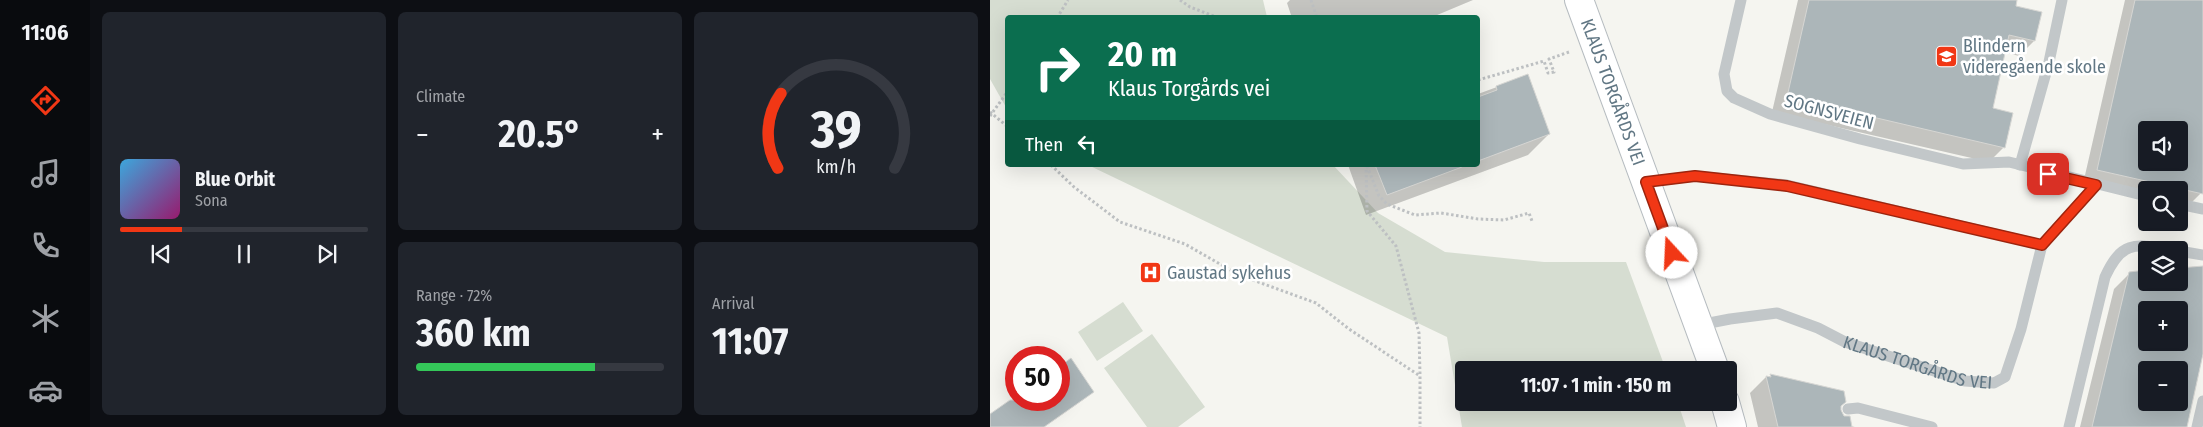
<!DOCTYPE html>
<meta charset="utf-8">
<style>
body{margin:0;font-family:"Fira Sans Condensed",sans-serif;background:#20242c;color:#f1f3f6;height:100vh;display:flex;flex-direction:column;font-size:19px;white-space:nowrap}
*{box-sizing:border-box;margin:0}
p{font-size:16px;color:#9ea1a6}
.icon{flex:none;width:28px;height:28px;fill:none;stroke:currentColor;stroke-width:2;stroke-linecap:round;stroke-linejoin:round}
.map{position:relative;flex:1;overflow:hidden}
.side{display:flex;flex-direction:column;gap:12px;padding:12px;background:#0d0f14;width:900px}
.side>*{flex:none}
.banner{position:absolute;left:15px;top:15px;width:475px;height:152px;border-radius:5px;box-shadow:0 5px 20px #0002;background:#0b6e4f;color:#fff;overflow:hidden}
.controls{position:absolute;left:1148px;top:121px;display:grid;gap:10px}
.controls a{display:grid;place-items:center;width:50px;height:50px;border-radius:5px;background:#171b24;box-shadow:0 5px 20px #0002;font-size:25px}
.speed{position:absolute;left:15px;top:346px;display:flex;gap:10px;font-size:25px;font-weight:700;text-align:center}
.speed>*{display:grid;place-content:center;width:65px;height:65px;border-radius:50%;background:#171b24;box-shadow:0 5px 20px #0002;line-height:1}
.speed .limit{border:8px solid #d22;background:#fff;color:#111}
.pin{position:absolute;display:grid;place-items:center;width:42px;height:42px;color:#fff;margin:-21px;border-radius:10px;box-shadow:0 2px 8px #0006}
.me{position:absolute;width:55px;margin:-28px;rotate:340deg;stroke-linejoin:round;filter:drop-shadow(0 0 4px #0008)}
.turn{display:flex;align-items:center;gap:18px;height:105px;padding:0 20px;font-size:22px}
.turn .icon{width:65px;height:65px;stroke-width:2.5}
.turn b{display:block;font-size:35px;line-height:42px}
.then{display:flex;align-items:center;height:48px;padding:0 20px;background:#0003;gap:10px;font-size:19px}
.big{font-size:38px;font-weight:700;line-height:1.1}
.side .widget{flex:1;display:flex;flex-direction:column;justify-content:center;gap:8px;min-width:0;padding:0 18px;border-radius:8px;background:#20242c}
.side .dial{align-items:center;gap:0}
.dial svg{height:130px;overflow:visible;fill:none;stroke:#363941;stroke-width:7;stroke-linecap:round;text-anchor:middle}
.dial text{fill:#f1f3f6;stroke:none}
.song{display:flex;align-items:center;gap:15px}
.cover{width:60px;height:60px;border-radius:8px;background:linear-gradient(135deg,hsl(200 70% 55%),hsl(320 70% 35%))}
.played{height:5px;border-radius:2px;background:linear-gradient(90deg,#f13715 25%,#363941 25%)}
.keys{display:flex;justify-content:space-around;direction:ltr}
.heat{display:flex;justify-content:space-between;align-items:center;font-size:28px;direction:ltr}
.charge{height:8px;border-radius:4px;background:linear-gradient(90deg,#34c759 72%,#363941 0)}
.side .tiles{flex:1;display:grid;gap:12px;grid-template-columns:repeat(3,1fr)}
.widget:first-child{grid-row:span 2}
.trip{position:absolute;left:465px;top:361px;width:282px;height:50px;border-radius:5px;background:#171b24;box-shadow:0 5px 20px #0002;font-weight:700;line-height:50px;text-align:center}
main{display:flex;flex:1;min-height:0}
.tab-bar{display:flex;flex-direction:column;width:90px;justify-content:space-around;align-items:center;background:#090b0e;color:#9ea1a6}
.tab-bar .icon{width:35px;height:35px}
.tab-bar .on{color:#f13715}
.tab-bar b{font-size:22px;color:#f1f3f6}
.map>svg:first-child{display:block}
.green{fill:#d6ddd1}
.shadow{fill:#0003;fill-rule:evenodd}
.building{fill:#acb6b9;stroke:#d6d6d3;fill-rule:evenodd}
.lines{fill:none;stroke-linecap:round;stroke-linejoin:round}
.secondary-casing{stroke:#b6bcc0;stroke-width:30}
.path{stroke:#bdc0c2;stroke-width:3;stroke-dasharray:2.5 2.5;stroke-linecap:butt}
.service{stroke:#c2c7c9;stroke-width:11}
.secondary{stroke:#fff;stroke-width:28}
.route-casing{stroke:#9d240e;stroke-width:12}
.route{stroke:#f13715;stroke-width:9}
.labels{text-anchor:middle;stroke-width:5;stroke-linejoin:round;paint-order:stroke}
.poi-label{font-size:18px;fill:#617784;stroke:#fff;text-anchor:start}
.street-label{font-size:18px;fill:#617784;stroke:#fff}
</style>
<main>
<nav class="tab-bar">
<b>11:06</b>
<svg class="icon on" aria-label="directions" viewBox="0 0 24 24"><path d="M12 3l9 9-9 9-9-9zM9 14v-3h6M13 9l2 2-2 2"/></svg>
<svg class="icon" aria-label="music" viewBox="0 0 24 24"><path d="M9 18V5l10-2v13"/><circle cx="6" cy="18" r="3"/><circle cx="16" cy="16" r="3"/></svg>
<svg class="icon" aria-label="phone" viewBox="0 0 24 24"><path d="M5 4h4l2 5-3 2q2 4 5 5l2-3 5 2v4C11 20 4 13 5 4z"/></svg>
<svg class="icon" aria-label="climate" viewBox="0 0 24 24"><path d="M12 3v18M4 7l16 10M4 17L20 7"/></svg>
<svg class="icon" aria-label="car" viewBox="0 0 24 24"><path d="M5 17H2v-5l4-1 3-4h7l3 4 3 1v5h-3M9 17h6M6 11h13"/><circle cx="7" cy="17" r="2"/><circle cx="17" cy="17" r="2"/></svg>
</nav>
<section class="side">
<div class="tiles">
<div class="widget">
<div class="song"><i class="cover"></i><div><b>Blue Orbit</b><p>Sona</p></div></div>
<div class="played"></div>
<div class="keys"><svg class="icon" aria-label="previous" viewBox="0 0 24 24"><path d="M18 5L8 12l10 7zM5 5v14"/></svg><svg class="icon" aria-label="pause" viewBox="0 0 24 24"><path d="M8 5v14M16 5v14"/></svg><svg class="icon" aria-label="next" viewBox="0 0 24 24"><path d="M6 5l10 7-10 7zM19 5v14"/></svg></div>
</div>
<div class="widget"><p>Climate</p>
<div class="heat"><a>−</a><b class="big">20.5°</b><a>+</a></div>
</div>
<div class="widget dial"><svg viewBox="0 0 100 80">
<path d="M14 69A42 42 0 1 1 86 69"/>
<path d="M14 69A42 42 0 0 1 16 23" stroke="#f13715"/>
<text x="50" y="56" font-size="32" font-weight="700">39</text>
<text x="50" y="72" font-size="11">km/h</text>
</svg></div>
<div class="widget"><p>Range · 72%</p><b class="big">360 km</b><div class="charge"></div></div>
<div class="widget"><p>Arrival</p><b class="big">11:07</b></div>
</div>
</section>
<div class="map">
<svg width="1213" height="427" viewBox="0 0 1213 427">
<rect width="100%" height="100%" fill="#f5f5f0"/>
<path class="green" d="M0 0H273L277 17 18 18 17 109 0 79Z
M98 165H343L388 213 455 252 554 262H636L676 370H474V402L688 403 696 427H472L457 337Z
M133 302 153 331 107 361 88 332Z
M162 334 215 407 188 427H157L114 368Z"/>
<path class="shadow" d="M300 0H483L440 18H302L297 3Z
M808 0H1026L1024 7 1044 41 1029 56 1014 52 1001 108 1014 147 999 162 782 112Z
M1135 0H1213V182L1211 193 1196 208 1189 206V190H1156V199L1093 184ZM1156 130H1189V162H1156Z
M537 76 559 134 538 155 376 215 358 165H488V94Z
M1213 267V348L1196 427H1090L1124 289 1140 273 1156 271V282H1189V269ZM1156 310H1189V342H1156ZM1156 370H1189V402H1156Z
M81 360 103 392 97 397 54 427H0V415L26 397V400H69V368Z
M781 376 850 406 849 411 860 426 865 427H768L760 393 776 377Z"/>
<path class="building" d="M819 0H1027L1026 6 1052 12 1045 41 1019 35 1003 108 1023 113 1015 148 797 97Z
M1145 0H1213V194L1107 170ZM1156 130H1189V162H1156Z
M538 74 560 134 488 161V97L507 90 506 86Z
M385 165H471L472 167 397 195Z
M1213 266V354L1197 427H1102L1139 272 1156 270V282H1189V268ZM1156 310H1189V342H1156ZM1156 370H1189V402H1156Z
M81 358 104 392 54 427H0V414L20 400H69V367Z
M780 374 854 391 856 402 851 406V410L854 416H860L862 427H788L776 376 781 377Z"/>
<g class="lines">
<defs>
<g id="secondary">
<path id="s2" d="M589 0 725 370"/>
<path d="M735 402 742 427"/>
</g>
</defs>
<use href="#secondary" class="secondary-casing"/>
<path class="path" d="M190 0 200 7 229 18
M321 0 327 18
M67 18 78 0
M255 18H265
M488 80 554 61 558 73 564 72 559 59 579 52
M0 112 18 127
M0 116 18 91
M61 165 84 187 130 222 195 244 249 275 326 303 359 329 430 376V427
M376 165 377 211 406 246 429 333 430 375
M377 166 389 196 397 204 425 215 451 213 488 219 514 220 539 213 542 221"/>
<g class="service">
<path d="M751 0 734 74 737 91 744 98 780 114 870 139 973 164 1019 162 1156 196"/>
<path d="M1030 165 1059 62 1072 0"/>
<path d="M656 182 705 176 797 185 1052 245"/>
<path d="M1189 204 1213 209"/>
<path d="M1189 251 1213 255"/>
<path id="s1" d="M709 325 740 319 787 313 828 328 855 342 975 381 1004 383 1015 377 1031 329 1052 245 1106 185"/>
<path d="M858 409 868 408 942 427"/>
<path d="M1079 427 1115 277C1132 240 1145 244 1181 250"/>
<path d="M1207 427 1213 401"/>
</g>
<use href="#secondary" class="secondary"/>
</g>
<g class="lines">
<defs>
<path id="route" d="M682 253 656 182 705 176 797 186 1052 245 1106 185 1058 174"/>
</defs>
<use href="#route" class="route-casing"/>
<use href="#route" class="route"/>
</g>
<defs>
<symbol id="school-square" viewBox="-11 -11 22 22"><rect x="-9" y="-9" width="18" height="18" rx="4" fill="#f13715" stroke="#fff"/><path d="M0-5L7-2L0 1L-7-2ZM-4 1L0 2.5L4 1V4Q0 6-4 4Z" fill="#fff"/></symbol>
<symbol id="hospital-square" viewBox="-11 -11 22 22"><rect x="-9" y="-9" width="18" height="18" rx="4" fill="#f13715" stroke="#fff"/><path d="M-5-5h3v3.5h4V-5h3V5h-3V1.5h-4V5h-3Z" fill="#fff"/></symbol>
</defs>
<g fill-rule="evenodd">
<use href="#school-square" x="944" y="44" width="25" height="25"/>
<use href="#hospital-square" x="148" y="260" width="25" height="25"/>
</g>
<g class="labels">
<g class="poi-label">
<text x="973" y="52">Blindern<tspan x="973" dy="21">videregående skole</tspan></text>
<text x="177" y="279">Gaustad sykehus</text>
</g>
<g class="street-label">
<text dy="6" stroke="none"><textPath href="#s2" startOffset="98">KLAUS TORGÅRDS VEI</textPath></text>
<text transform="translate(839 112) rotate(15)" y="6">SOGNSVEIEN</text>
<text dy="6" stroke="none"><textPath href="#s1" startOffset="229">KLAUS TORGÅRDS VEI</textPath></text>
</g>
</g>
</svg>
<div class="controls">
<a><svg class="icon" aria-label="sound" viewBox="0 0 24 24"><path d="M4 9h4l5-4v14l-5-4H4zM17 9q2 3 0 6"/></svg></a>
<a><svg class="icon" aria-label="search" viewBox="0 0 24 24"><circle cx="10" cy="10" r="6"/><path d="M15 15l6 6"/></svg></a>
<a><svg class="icon" aria-label="layers" viewBox="0 0 24 24"><path d="M12 4l9 5-9 5-9-5zM3 14l9 5 9-5"/></svg></a>
<a>+</a>
<a>−</a>
</div>
<div class="speed"><div class="limit">50</div></div>
<div class="pin" style="left:1058px;top:174px;background:#d93025"><svg class="icon" aria-label="arrive" viewBox="0 0 24 24"><path d="M6 21V4h12l-3 4 3 4H6"/></svg></div>
<svg class="me" style="left:682px;top:253px" viewBox="-20 -20 40 40"><circle r="19" fill="#fff"/><path d="M0-13L10 11 0 6-10 11z" fill="#f13715"/></svg>
<div class="trip">11:07 · 1 min · 150 m</div>
<div class="banner">
<div class="turn"><svg class="icon" aria-label="right" viewBox="0 0 24 24"><path d="M7 20v-9h11M14 6l5 5-5 5"/></svg><div><b>20 m</b>Klaus Torgårds vei</div></div>
<div class="then">Then<svg class="icon" aria-label="left" viewBox="0 0 24 24"><path d="M17 20v-9H6M10 6l-5 5 5 5"/></svg></div>
</div>
</div>
</main>
